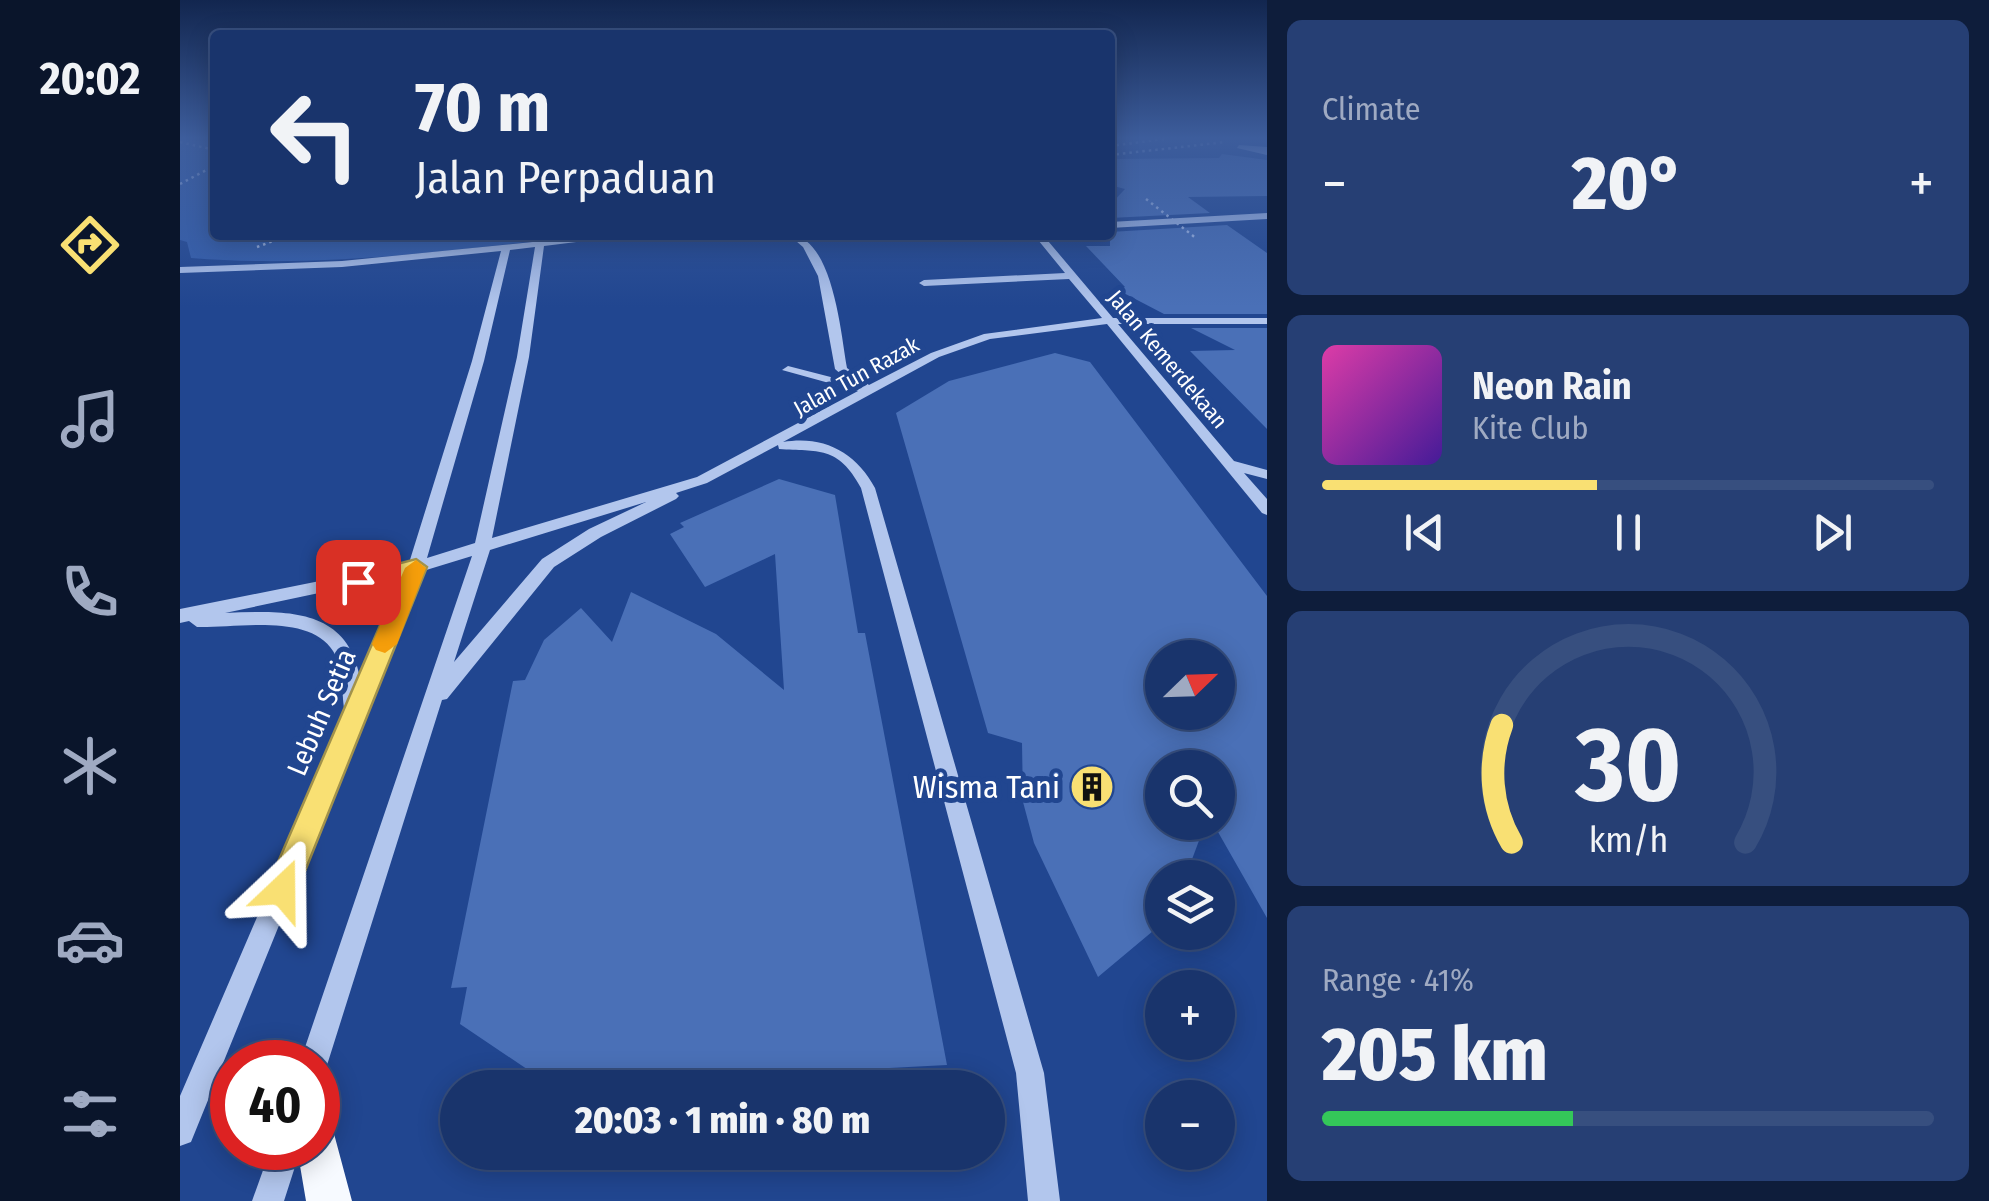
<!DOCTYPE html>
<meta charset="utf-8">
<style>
body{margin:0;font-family:"Fira Sans Condensed",sans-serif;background:#263f74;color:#f1f3f6;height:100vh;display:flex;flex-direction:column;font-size:38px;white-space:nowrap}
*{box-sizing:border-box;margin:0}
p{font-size:32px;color:#9faac2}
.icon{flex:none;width:55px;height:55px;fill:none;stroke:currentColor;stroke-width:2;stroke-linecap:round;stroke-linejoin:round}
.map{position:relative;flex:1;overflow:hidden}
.drawer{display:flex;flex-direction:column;gap:20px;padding:20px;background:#0e1d3b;width:722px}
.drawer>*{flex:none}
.hud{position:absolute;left:30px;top:30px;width:905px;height:210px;border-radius:10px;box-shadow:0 5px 25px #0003,0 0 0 2px #374f7f;background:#19346c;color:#f1f3f6;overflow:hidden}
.needle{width:65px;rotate:67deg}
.buttons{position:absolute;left:965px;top:640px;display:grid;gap:20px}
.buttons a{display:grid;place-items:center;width:90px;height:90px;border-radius:50%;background:#19346c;box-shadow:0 5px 25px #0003,0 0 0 2px #374f7f;font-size:50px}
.speed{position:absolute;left:30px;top:1040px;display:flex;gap:20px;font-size:50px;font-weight:700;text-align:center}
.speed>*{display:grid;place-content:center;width:130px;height:130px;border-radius:50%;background:#19346c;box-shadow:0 5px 25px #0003,0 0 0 2px #374f7f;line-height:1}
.speed .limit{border:15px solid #d22;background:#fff;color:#111}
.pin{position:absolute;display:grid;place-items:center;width:85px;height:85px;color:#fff;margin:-42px;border-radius:20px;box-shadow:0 5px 15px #0006}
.me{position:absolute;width:110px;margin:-55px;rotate:23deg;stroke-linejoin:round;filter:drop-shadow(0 0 8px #0008)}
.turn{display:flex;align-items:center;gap:35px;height:210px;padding:0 40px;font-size:45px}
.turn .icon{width:130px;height:130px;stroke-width:2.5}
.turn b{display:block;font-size:70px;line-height:85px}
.big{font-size:75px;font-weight:800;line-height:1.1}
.drawer .card{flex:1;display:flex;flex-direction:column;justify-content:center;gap:15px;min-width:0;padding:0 35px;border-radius:15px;background:#263f74}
.drawer .dial{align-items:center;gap:0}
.dial svg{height:260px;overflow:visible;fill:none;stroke:#374f7f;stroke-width:7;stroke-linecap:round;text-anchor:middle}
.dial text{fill:#f1f3f6;stroke:none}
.song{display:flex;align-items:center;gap:30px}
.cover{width:120px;height:120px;border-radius:15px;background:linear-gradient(135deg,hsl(320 70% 55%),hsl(260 70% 35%))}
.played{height:10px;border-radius:5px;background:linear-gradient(90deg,#f9e073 45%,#374f7f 45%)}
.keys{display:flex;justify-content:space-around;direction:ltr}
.heat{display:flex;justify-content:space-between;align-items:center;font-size:55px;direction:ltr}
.charge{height:15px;border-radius:8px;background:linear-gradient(90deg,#34c759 41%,#374f7f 0)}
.trip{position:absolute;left:260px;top:1070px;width:565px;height:100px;border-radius:50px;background:#19346c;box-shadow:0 5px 25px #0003,0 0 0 2px #374f7f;font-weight:800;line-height:100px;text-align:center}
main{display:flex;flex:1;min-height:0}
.tab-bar{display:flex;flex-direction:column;width:180px;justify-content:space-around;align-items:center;background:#0a152b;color:#9faac2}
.tab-bar .icon{width:70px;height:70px}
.tab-bar .active{color:#f9e073}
.tab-bar b{font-size:45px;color:#f1f3f6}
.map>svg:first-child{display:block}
.green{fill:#355fad}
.building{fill:#4a70b7;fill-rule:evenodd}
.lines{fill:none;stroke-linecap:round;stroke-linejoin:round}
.path{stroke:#b2c6ed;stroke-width:2.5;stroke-dasharray:2.5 4;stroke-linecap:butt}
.minor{fill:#b2c6ed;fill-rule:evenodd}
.major{fill:#f7faff;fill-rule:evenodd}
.path-bridge{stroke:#b2c6ed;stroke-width:2.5;stroke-dasharray:2.5 4;stroke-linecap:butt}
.route{fill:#f9e073;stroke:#a2924b;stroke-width:2.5}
.slow{fill:#f59e0b}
.labels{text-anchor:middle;stroke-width:10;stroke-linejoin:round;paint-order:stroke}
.far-street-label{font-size:22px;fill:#fff;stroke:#214690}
.street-label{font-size:28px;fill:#fff;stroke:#214690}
.near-poi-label{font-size:32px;fill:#fff;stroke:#214690;text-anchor:end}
</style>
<main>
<nav class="tab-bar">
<b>20:02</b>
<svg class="icon active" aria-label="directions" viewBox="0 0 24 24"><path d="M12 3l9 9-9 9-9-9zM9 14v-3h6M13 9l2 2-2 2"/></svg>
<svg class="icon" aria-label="music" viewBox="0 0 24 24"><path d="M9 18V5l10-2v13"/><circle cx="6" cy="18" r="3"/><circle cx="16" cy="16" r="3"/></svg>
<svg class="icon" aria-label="phone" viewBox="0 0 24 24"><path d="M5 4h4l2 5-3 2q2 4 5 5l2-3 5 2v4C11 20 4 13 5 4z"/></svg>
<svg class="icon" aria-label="climate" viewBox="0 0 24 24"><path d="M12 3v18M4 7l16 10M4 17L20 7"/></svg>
<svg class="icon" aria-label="car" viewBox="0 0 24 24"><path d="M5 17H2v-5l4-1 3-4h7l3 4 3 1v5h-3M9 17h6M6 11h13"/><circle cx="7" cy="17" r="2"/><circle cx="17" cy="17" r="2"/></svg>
<svg class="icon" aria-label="filters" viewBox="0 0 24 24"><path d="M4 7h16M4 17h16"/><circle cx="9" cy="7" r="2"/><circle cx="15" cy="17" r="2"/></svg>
</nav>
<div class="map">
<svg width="1087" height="1201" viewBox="0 0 1087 1201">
<rect width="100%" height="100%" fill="#214690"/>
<path class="green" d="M0 139 35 143V235H412C279 249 145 269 11 258L7 242 0 240Z"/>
<path class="building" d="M1042 154 1087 160V196L1008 197 1030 213 930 218V205L945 189 930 185V159L1039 158Z
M1047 225 1087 253V314H984L938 290 945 287 906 246H930V232Z
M1011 328H1087V429L1010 351 1055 350Z
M875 353 910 362 1087 596V918L1038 832V768H982V822H1026L1005 878H982V917L973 931 918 977 854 843 843 802 842 743 808 733 716 413 769 381ZM982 658H1038V712H982Z
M599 479 655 495 678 633H685L767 1065 613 1073 614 1088H375L280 1024 287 987 271 988 333 681 345 680 364 640 401 608 432 642 451 592 536 634 604 690 595 554 525 587 490 534 504 527 500 523Z"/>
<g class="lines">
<path class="path" d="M0 142 35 150
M930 146 984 139
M930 155 1045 142
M0 184 34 166 35 160
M77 247 109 235"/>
<path class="minor" d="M1059 145 1087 147V155L1057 148Z
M1087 213V219L930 228V222Z
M422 235H453L364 246 349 357 312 538 517 477 678 391 602 370 608 366 670 382 655 369 638 276 623 247 609 235C653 235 661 335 667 368L689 385 751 353 804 334 922 318 889 279 744 286 739 283 744 280 885 273 854 235H863L933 318H1087V324H938L1054 461 1087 470V479L1064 473 1087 499V515L1082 513 927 324 810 339 759 357 603 442C643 435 676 452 695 488L864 1073 880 1201H848L836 1073 681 488C658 445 638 452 599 449L598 445 527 483 496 493 499 496 496 499 421 537 374 567 267 699 262 700 148 1062 144 1072 138 1075V1062H120L292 556 243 571 11 1142 0 1146V1096L165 713C161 694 164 668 153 651 130 613 55 628 17 627L9 621 0 623V609L229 563 292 361 321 251 162 267 0 273V267L162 261ZM355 247 337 357 295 543 247 558 304 361 330 250ZM466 502 409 529 362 559 274 662 310 550ZM224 575 180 678C167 606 103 611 45 613Z
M91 1148H121L104 1201H72Z"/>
<path class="major" d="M138 1123 153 1130 172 1201H126L117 1148H138Z"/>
<path class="path-bridge" d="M966 199 1017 239"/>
</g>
<linearGradient id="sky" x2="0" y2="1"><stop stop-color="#12264f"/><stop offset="0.45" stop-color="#3d5d9c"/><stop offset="1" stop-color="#3d5d9c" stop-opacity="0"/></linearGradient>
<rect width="1087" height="307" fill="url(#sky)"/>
<path class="route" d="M236 559 247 567 113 901 102 906 91 901 86 890 220 579 178 590 167 582 171 576Z"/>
<path class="slow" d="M236 560 246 568 217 644 205 653 196 650 192 644 225 568Z"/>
<defs>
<symbol id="building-disc" viewBox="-11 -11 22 22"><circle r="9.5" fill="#f9e073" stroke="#214690"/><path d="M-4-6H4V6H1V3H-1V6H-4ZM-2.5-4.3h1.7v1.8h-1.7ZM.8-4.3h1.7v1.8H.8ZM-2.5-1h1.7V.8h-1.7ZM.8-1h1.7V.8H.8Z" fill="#111"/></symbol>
</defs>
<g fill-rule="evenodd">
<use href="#building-disc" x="887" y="762" width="50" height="50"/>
</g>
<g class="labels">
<g class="far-street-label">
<text transform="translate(988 359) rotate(50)" y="8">Jalan Kemerdekaan</text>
<text transform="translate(676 376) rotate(-29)" y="8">Jalan Tun Razak</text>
</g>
<g class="street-label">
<text transform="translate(141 712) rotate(-67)" y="10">Lebuh Setia</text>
</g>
<g class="near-poi-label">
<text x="880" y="798">Wisma Tani</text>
</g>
</g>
</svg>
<div class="buttons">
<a><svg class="needle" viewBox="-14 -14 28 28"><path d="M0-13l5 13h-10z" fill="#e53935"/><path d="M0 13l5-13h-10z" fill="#9faac2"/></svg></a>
<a><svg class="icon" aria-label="search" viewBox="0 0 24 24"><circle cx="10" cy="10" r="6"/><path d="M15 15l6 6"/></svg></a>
<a><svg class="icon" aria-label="layers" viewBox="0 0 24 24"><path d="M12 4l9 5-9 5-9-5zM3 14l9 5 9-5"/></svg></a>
<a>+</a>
<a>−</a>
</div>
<div class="speed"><div class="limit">40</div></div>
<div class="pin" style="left:178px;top:582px;background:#d93025"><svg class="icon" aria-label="arrive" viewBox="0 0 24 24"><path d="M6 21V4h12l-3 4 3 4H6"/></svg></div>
<svg class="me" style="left:102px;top:890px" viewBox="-20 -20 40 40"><path d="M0-17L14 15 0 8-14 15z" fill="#f9e073" stroke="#fff" stroke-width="4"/></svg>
<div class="trip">20:03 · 1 min · 80 m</div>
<div class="hud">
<div class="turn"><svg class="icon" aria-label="left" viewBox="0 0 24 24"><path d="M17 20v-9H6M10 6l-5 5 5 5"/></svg><div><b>70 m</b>Jalan Perpaduan</div></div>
</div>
</div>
<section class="drawer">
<div class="card"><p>Climate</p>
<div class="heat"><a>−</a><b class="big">20°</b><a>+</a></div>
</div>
<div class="card">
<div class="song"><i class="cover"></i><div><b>Neon Rain</b><p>Kite Club</p></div></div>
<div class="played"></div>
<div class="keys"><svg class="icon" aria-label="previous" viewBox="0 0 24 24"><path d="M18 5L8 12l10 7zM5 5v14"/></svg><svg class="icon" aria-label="pause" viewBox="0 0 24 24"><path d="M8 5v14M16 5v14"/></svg><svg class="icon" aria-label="next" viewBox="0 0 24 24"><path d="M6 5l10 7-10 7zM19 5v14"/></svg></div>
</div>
<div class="card dial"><svg viewBox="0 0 100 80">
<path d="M14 69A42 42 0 1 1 86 69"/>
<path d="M14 69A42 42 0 0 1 11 33" stroke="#f9e073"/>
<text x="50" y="56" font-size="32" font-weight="700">30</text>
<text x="50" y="72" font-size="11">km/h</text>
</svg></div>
<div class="card"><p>Range · 41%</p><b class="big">205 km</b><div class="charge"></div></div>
</section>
</main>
